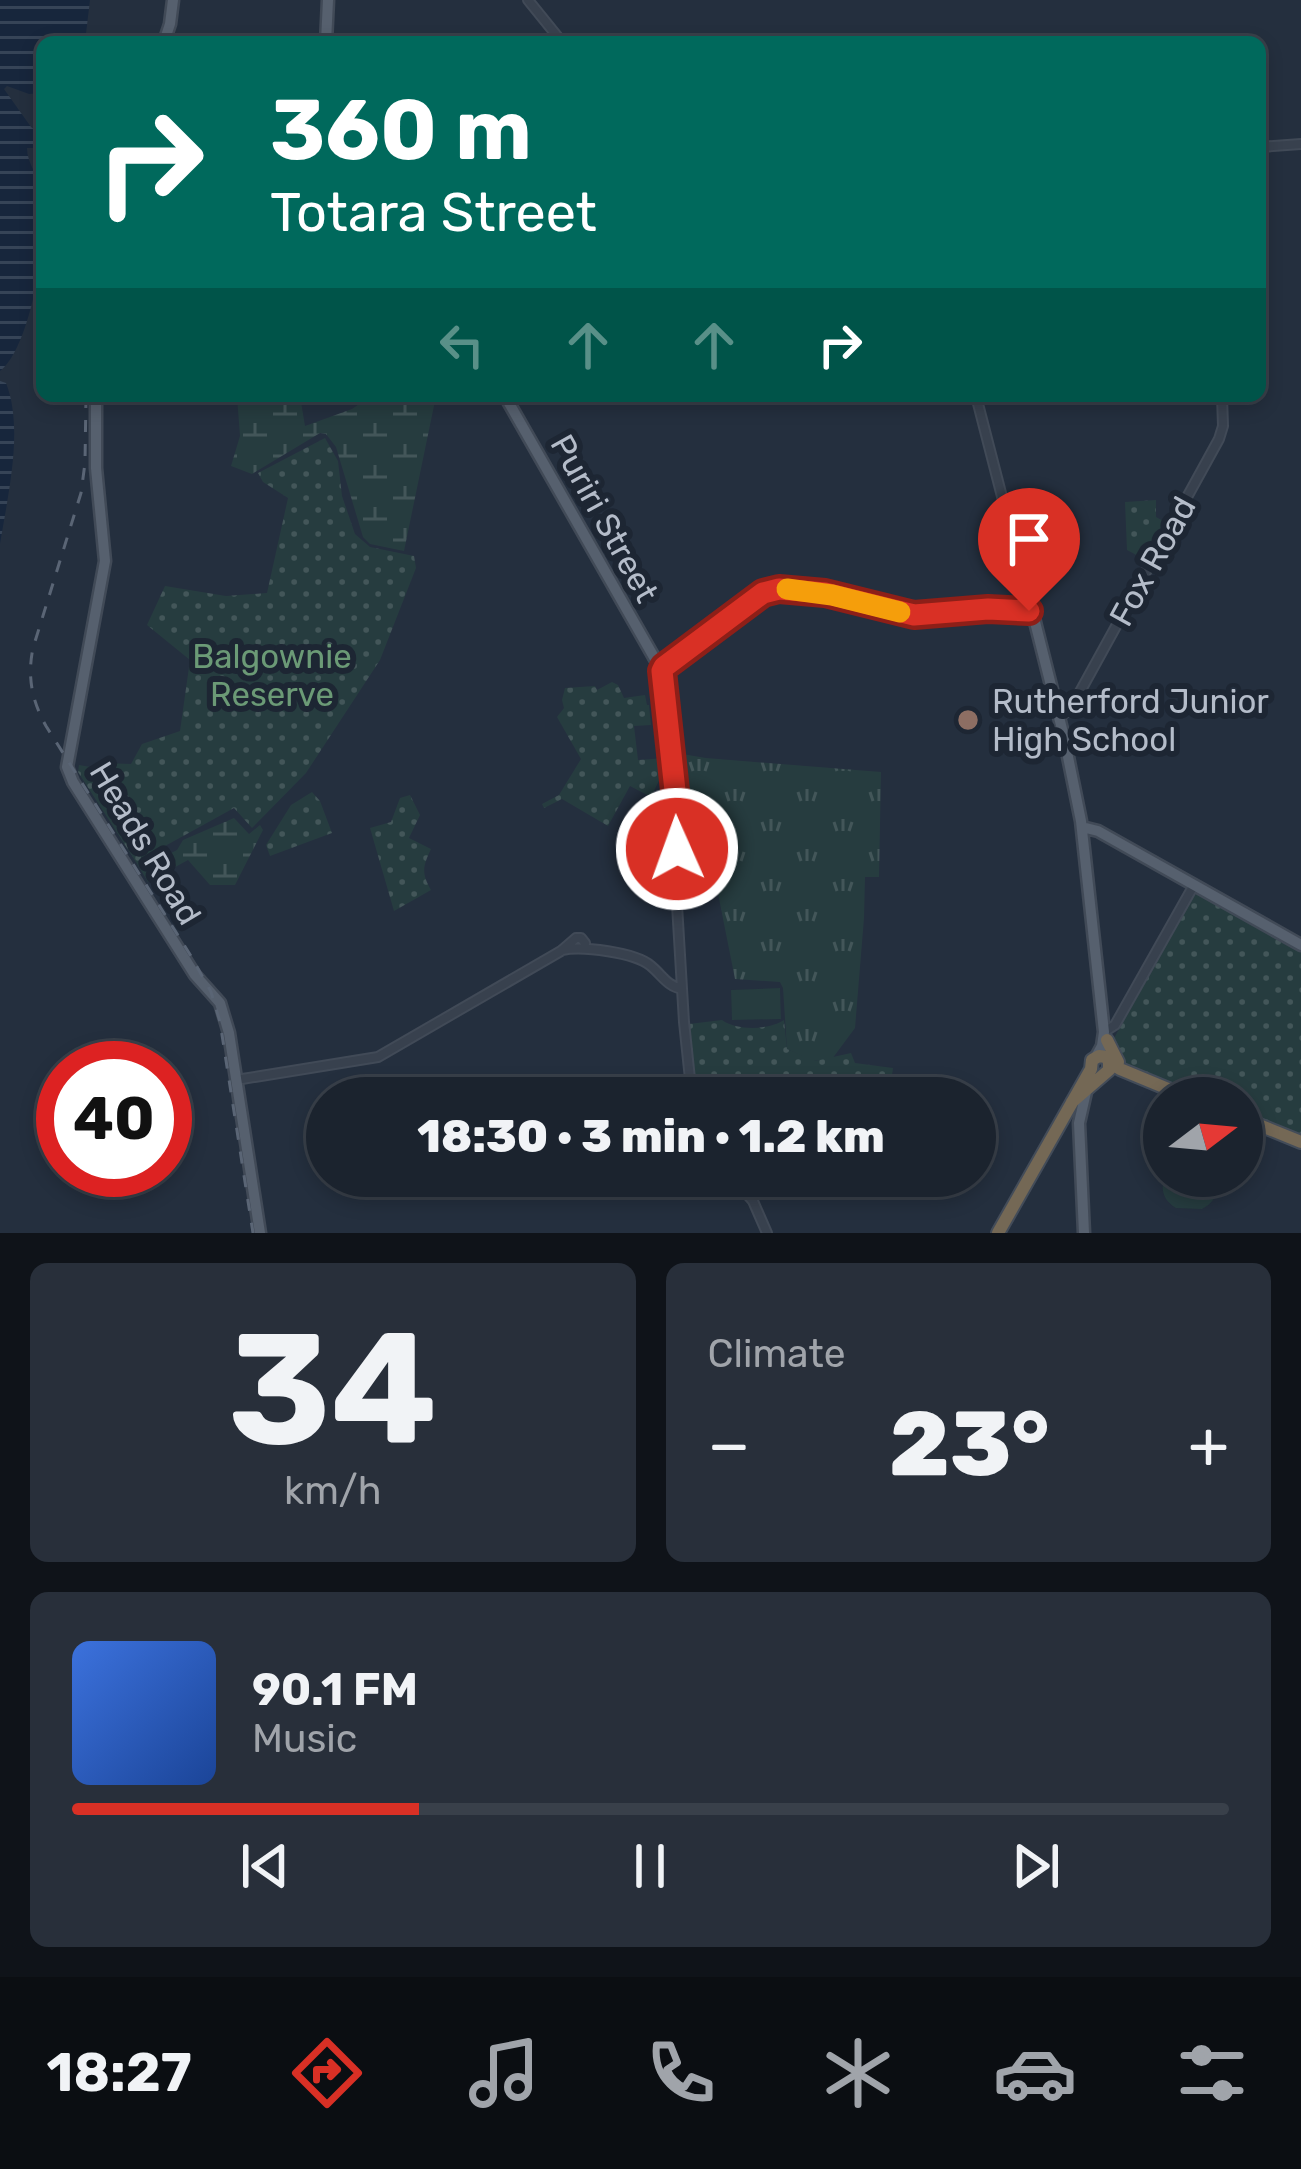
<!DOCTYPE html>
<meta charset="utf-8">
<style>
body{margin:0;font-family:Rubik,sans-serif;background:#282f3a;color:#f1f3f6;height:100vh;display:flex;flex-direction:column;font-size:45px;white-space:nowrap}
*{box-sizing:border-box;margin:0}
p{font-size:39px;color:#a0a4aa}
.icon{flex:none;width:66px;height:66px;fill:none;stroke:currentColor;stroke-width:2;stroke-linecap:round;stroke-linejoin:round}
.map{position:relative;height:1233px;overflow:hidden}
.side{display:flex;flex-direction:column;gap:30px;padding:30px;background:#0f1319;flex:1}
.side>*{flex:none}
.hud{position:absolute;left:36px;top:36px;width:1230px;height:366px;border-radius:18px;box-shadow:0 6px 18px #0003,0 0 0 3px #39404a;background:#00695c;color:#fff;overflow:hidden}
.needle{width:78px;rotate:74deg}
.tools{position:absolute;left:1143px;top:1077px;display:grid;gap:24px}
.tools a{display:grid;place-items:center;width:120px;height:120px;border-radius:50%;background:#1b232e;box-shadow:0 6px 18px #0003,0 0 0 3px #39404a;font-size:60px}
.speed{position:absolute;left:36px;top:1041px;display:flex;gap:24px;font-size:60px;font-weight:700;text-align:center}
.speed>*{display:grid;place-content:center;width:156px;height:156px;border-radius:50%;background:#1b232e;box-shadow:0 6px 18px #0003,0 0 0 3px #39404a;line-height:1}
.speed .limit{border:18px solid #d22;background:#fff;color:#111}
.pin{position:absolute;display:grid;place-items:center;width:102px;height:102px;color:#fff;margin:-123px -51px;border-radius:50% 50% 50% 0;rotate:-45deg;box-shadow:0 0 12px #0007}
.pin .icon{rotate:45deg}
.me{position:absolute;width:132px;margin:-66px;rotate:358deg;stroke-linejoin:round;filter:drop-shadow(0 0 9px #0008)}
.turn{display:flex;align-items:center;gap:42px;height:252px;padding:0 36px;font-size:54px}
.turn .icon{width:156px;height:156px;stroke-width:2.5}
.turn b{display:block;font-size:84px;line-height:102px}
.lanes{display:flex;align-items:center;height:114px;padding:0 36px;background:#0003;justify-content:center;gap:60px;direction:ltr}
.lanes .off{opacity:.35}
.big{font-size:90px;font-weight:800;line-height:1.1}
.side .tile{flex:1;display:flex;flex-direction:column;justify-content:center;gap:18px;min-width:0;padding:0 42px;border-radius:18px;background:#282f3a}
.side .dial{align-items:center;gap:0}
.dial b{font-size:156px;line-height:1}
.song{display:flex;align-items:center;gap:36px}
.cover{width:144px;height:144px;border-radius:18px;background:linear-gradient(135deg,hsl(220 70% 55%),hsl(220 70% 35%))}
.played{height:12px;border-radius:6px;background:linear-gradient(90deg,#d93025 30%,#39404a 30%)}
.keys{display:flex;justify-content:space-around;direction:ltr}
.heat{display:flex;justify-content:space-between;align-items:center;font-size:66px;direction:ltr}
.side .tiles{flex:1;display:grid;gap:30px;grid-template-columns:1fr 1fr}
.tile:last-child{grid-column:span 2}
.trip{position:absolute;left:306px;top:1077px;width:690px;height:120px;border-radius:60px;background:#1b232e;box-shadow:0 6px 18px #0003,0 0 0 3px #39404a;font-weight:800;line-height:120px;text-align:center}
.tabs{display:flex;height:192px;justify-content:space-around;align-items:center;background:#0b0e12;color:#a0a4aa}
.tabs .icon{width:84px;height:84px}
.tabs .on{color:#d93025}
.tabs b{font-size:54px;color:#f1f3f6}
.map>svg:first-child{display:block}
.grass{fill:url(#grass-tufts)}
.wetland{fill:url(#wetland-marsh)}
.park{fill:url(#park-dots)}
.pitch{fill:#263c3f}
.water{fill:url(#water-rules)}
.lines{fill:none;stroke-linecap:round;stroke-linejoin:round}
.minor-casing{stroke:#414a57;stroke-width:12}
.major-casing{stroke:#414a57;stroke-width:15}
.highway-casing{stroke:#434c59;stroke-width:16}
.minor{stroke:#38414e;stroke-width:8}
.major{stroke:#56606e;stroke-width:10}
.highway{stroke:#746855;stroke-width:12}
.rail{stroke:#5a6575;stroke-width:3;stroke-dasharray:12 12;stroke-linecap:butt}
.route-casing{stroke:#8d1f18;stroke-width:30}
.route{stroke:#d93025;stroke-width:21}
.slow{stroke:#f59e0b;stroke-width:21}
.education-dot{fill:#8d6e63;stroke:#1d2633;stroke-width:4.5}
.labels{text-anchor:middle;stroke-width:12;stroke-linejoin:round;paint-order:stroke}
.street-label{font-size:33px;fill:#b4bcc9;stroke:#1d2633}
.park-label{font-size:33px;fill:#6b9a76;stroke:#1d2633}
.poi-label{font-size:33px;fill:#b4bcc9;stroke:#1d2633;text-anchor:start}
</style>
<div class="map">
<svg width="1301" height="1233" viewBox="0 0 1301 1233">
<defs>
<pattern id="grass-tufts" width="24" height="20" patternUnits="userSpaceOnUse" patternTransform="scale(3)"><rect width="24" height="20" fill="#263c3f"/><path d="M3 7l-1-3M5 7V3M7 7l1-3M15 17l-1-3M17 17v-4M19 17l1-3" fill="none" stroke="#435659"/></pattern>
<pattern id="wetland-marsh" width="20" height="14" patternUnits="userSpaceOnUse" patternTransform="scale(3)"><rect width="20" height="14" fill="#263c3f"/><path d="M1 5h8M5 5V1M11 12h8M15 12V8" fill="none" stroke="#435659"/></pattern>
<pattern id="park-dots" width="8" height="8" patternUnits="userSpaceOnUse" patternTransform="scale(3)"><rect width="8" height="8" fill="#263c3f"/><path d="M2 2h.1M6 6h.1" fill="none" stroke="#435659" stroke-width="1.8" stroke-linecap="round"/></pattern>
<pattern id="water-rules" width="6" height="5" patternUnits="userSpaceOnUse" patternTransform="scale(3)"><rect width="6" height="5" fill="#17263c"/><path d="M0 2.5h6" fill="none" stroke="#364457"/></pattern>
</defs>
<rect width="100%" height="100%" fill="#242f3e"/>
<path class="grass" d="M676 753 706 758 881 772 879 877H865L864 918 855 1028 832 1059 813 1061 787 1049 783 988 780 982 735 979 705 828 688 808 681 807Z"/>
<path class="wetland" d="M237 396H300L305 426 352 409 371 396H436L404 551 370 544 363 537 336 447 326 434 320 433 252 474 231 466 240 436Z
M82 772 165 856 177 850 183 840 234 818 249 834 260 825 263 830 235 885H210L188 860 148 882Z"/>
<path class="park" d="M325 438 338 461 342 496 355 534 370 547 414 556 416 568 380 660 306 773 252 828 234 808 136 862 78 772 79 765 96 768 102 763 131 764 142 744 180 731 190 660 147 625 165 586 226 596 267 593 288 498 263 482 258 473Z
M1156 500V517L1167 523 1144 559 1127 550 1125 502Z
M612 682 618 685 624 698 645 695 647 705H649L651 725 634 726 638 760 667 758 668 762 651 797 630 786 608 826 562 799 544 808 542 804 559 795 581 759 557 717 564 708 562 700 565 688 595 686 597 690Z
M312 792 320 801 332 833 270 856 266 845 291 805Z
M410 795 420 815 409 838 431 849C423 866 421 873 431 890L394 911 370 828 391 822 400 798Z
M1198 893 1301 951V1137L1242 1113V1098H1207L1129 1066 1119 1059 1113 1040 1193 897Z
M722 1020C737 1031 769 1030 784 1020L787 1049 815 1061 851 1053 855 1063 893 1068 889 1098 861 1094 860 1098H720L721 1082 695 1079 689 1024Z"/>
<path class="pitch" d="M780 988 781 1019 732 1020 731 990Z
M1165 1176H1213C1220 1190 1216 1202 1202 1209L1176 1208C1163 1200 1160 1189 1165 1176Z"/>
<path class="water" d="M0 0H90L85 42H42V93L29 94 7 86 4 89 31 127 42 136V148H27C27 164 39 176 42 192 50 231 31 348 0 371Z
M0 381 6 383C24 428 8 495 0 544Z"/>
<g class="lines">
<defs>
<path id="minor" d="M528 0 562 42
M1260 147 1301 144
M976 396 1031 609
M662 671 677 809 676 888 684 1022 692 1098
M1059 717 1070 710 1219 439 1223 426 1222 396
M562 950C582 946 635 952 651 966 662 975 667 986 682 989
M1104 1032 1115 1025 1194 885
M236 1080 378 1057 561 951 576 938H581L585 943
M731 1176 753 1201 767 1233"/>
<path id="major" d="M164 42 170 24 173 0
M326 42 328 0
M96 396V468L105 561 67 767 73 782 195 975 220 1003 229 1033 260 1233
M505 396 659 666
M664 667 763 593 780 589 825 593 919 615 989 609 1032 610 1064 737 1081 821 1104 1032 1102 1046 1096 1057
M1082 827 1098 831 1301 945
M1084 1233 1079 1123 1086 1092"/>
<path id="highway" d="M1107 1040 1118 1062
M1109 1062 1120 1069 1190 1098
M1242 1118 1301 1142
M998 1233 1091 1069 1092 1060 1099 1056 1106 1057 1109 1062V1070L1072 1102"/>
</defs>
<use href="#minor" class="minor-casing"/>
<use href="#major" class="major-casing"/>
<use href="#highway" class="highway-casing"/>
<use href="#minor" class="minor"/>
<use href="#major" class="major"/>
<use href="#highway" class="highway"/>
<path class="rail" d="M86 396 85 463 81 493 33 648C27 677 32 701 46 726L191 956 211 992 220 1022 253 1233"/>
</g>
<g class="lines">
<defs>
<path id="route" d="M677 849V809L662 671 664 667 763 593 779 589 825 593 914 615 988 609 1029 611"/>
</defs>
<use href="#route" class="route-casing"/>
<use href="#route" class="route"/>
<path class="slow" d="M787 589 832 595 900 612"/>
</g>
<circle class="education-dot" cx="968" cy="720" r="12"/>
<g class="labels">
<g class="street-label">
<text transform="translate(605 518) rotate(61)" y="12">Puriri Street</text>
<text transform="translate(1152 561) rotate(-61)" y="12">Fox Road</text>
<text transform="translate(146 843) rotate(59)" y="12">Heads Road</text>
</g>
<g class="park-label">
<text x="272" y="668">Balgownie<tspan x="272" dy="38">Reserve</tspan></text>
</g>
<g class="poi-label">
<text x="992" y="713">Rutherford Junior<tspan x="992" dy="38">High School</tspan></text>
</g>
</g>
</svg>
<div class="tools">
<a><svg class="needle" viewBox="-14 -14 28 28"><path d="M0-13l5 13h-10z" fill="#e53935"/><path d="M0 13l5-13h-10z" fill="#a0a4aa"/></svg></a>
</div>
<div class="speed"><div class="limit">40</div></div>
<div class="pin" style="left:1029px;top:611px;background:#d93025"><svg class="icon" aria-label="arrive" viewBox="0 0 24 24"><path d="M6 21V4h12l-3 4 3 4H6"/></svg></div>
<svg class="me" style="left:677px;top:849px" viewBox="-20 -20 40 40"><circle r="17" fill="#d93025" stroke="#fff" stroke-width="3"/><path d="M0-11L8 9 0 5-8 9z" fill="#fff"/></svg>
<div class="trip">18:30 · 3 min · 1.2 km</div>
<div class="hud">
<div class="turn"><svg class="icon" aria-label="right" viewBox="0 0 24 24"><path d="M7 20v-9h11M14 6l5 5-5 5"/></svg><div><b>360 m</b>Totara Street</div></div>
<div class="lanes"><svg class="icon off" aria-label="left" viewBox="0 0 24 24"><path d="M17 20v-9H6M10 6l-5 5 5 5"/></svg><svg class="icon off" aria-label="ahead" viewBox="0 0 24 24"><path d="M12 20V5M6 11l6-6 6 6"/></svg><svg class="icon off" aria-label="ahead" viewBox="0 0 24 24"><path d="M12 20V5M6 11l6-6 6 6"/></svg><svg class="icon" aria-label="right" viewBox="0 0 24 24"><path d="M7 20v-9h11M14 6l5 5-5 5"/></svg></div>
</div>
</div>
<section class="side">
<div class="tiles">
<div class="tile dial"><b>34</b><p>km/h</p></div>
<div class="tile"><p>Climate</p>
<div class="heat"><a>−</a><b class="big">23°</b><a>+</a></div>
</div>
<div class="tile">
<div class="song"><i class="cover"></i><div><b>90.1 FM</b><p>Music</p></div></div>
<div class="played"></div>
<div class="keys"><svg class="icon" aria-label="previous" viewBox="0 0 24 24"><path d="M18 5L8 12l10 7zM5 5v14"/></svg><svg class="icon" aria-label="pause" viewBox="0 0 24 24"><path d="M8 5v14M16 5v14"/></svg><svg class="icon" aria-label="next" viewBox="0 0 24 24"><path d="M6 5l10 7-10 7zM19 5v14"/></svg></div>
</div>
</div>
</section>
<nav class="tabs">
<b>18:27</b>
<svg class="icon on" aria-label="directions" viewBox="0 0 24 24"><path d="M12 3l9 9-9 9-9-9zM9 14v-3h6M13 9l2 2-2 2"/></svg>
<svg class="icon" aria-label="music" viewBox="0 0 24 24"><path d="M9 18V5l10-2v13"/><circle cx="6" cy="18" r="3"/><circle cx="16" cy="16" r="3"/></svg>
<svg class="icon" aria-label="phone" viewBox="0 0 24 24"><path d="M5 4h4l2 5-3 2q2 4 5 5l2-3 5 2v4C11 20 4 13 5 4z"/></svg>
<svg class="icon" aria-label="climate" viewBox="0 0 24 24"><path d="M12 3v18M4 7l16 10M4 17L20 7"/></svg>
<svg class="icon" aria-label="car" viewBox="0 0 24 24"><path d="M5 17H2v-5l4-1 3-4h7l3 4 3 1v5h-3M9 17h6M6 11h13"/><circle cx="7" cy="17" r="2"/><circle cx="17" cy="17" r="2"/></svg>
<svg class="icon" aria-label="filters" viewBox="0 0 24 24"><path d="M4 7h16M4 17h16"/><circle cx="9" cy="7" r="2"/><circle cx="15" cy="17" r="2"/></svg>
</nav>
